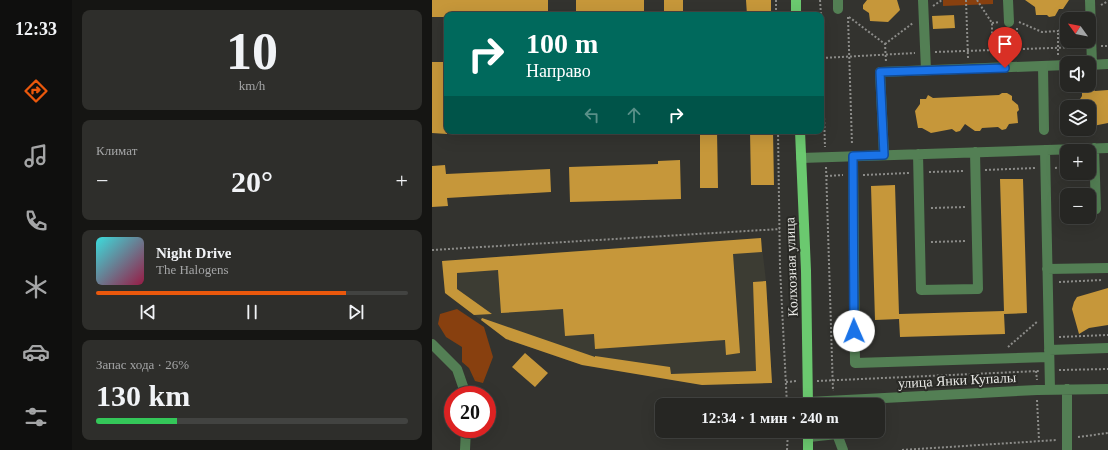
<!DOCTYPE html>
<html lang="ru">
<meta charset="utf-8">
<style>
body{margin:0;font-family:"Times New Roman",serif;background:#2e2e2b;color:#f1f3f6;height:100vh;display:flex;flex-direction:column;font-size:15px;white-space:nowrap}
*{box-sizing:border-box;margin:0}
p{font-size:13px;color:#a4a5a6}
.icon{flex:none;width:22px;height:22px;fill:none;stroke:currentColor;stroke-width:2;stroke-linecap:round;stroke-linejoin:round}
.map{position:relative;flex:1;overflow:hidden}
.sheet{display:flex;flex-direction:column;gap:10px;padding:10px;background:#151513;width:360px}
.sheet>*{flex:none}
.guide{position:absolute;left:12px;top:12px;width:380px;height:122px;border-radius:8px;box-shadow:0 4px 16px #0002,0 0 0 1px #424341;background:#00695c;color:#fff;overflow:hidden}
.needle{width:26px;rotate:303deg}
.fabs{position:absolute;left:628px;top:12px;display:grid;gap:8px}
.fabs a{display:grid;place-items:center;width:36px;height:36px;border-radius:8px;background:#262623;box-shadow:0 4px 16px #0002,0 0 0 1px #424341;font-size:20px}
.speed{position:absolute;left:12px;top:386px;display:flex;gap:8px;font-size:20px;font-weight:700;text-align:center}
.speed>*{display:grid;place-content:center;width:52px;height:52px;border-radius:50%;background:#262623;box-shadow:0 4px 16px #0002,0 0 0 1px #424341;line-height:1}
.speed .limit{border:6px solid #d22;background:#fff;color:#111}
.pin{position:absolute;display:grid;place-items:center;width:34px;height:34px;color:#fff;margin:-41px -17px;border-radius:50% 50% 50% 0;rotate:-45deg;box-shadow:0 0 4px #0007}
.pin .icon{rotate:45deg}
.me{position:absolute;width:44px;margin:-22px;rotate:359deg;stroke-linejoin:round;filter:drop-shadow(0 0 3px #0008)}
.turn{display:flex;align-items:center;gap:14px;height:84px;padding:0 16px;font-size:18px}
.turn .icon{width:52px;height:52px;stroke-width:2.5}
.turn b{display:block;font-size:28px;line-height:34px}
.lanes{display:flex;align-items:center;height:38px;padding:0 16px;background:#0003;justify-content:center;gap:20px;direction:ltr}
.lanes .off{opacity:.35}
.big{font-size:30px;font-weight:600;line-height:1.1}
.sheet .card{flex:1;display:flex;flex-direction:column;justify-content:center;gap:6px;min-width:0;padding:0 14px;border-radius:8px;background:#2e2e2b}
.sheet .dial{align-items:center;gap:0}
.dial b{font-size:52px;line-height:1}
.song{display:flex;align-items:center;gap:12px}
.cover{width:48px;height:48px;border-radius:6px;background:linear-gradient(135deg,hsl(180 70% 55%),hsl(340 70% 35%))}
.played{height:4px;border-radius:2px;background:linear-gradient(90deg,#ea580c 80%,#424341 80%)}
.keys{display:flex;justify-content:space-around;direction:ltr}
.heat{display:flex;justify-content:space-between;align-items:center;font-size:22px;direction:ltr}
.charge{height:6px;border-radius:3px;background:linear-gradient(90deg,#34c759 26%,#424341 0)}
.trip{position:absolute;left:223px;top:398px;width:230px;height:40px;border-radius:8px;background:#262623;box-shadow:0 4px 16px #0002,0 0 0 1px #424341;font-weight:600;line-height:40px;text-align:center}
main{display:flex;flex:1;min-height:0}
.dock{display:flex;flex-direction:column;width:72px;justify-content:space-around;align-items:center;background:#0f0f0e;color:#a4a5a6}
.dock .icon{width:28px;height:28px}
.dock .active{color:#ea580c}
.dock b{font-size:18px;color:#f1f3f6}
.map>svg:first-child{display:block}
.built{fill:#3c3c33}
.green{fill:#88400f}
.building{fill:#c6973a}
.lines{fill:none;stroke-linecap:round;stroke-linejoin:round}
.path{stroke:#8c8c89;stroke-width:2;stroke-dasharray:2 2;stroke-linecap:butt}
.minor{stroke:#537f54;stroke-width:10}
.major{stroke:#6bc96f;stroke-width:10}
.route-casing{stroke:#114b97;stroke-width:10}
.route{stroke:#1a73e8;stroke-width:7}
.labels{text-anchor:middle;stroke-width:4;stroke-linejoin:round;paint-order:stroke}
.street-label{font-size:14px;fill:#e8e8e5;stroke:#292925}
</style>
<main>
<nav class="dock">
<b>12:33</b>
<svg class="icon active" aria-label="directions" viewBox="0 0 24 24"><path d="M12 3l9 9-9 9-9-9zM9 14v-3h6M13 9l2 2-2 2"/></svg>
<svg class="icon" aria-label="music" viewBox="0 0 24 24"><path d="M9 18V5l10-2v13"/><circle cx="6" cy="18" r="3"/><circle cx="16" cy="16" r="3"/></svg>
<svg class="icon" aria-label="phone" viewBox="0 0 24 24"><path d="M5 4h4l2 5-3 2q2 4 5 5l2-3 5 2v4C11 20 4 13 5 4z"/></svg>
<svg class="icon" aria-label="climate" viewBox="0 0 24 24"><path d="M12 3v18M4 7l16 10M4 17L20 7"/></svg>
<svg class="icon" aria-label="car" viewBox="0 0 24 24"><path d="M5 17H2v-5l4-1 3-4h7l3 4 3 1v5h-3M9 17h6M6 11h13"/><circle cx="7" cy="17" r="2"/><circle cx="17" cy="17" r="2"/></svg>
<svg class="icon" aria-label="filters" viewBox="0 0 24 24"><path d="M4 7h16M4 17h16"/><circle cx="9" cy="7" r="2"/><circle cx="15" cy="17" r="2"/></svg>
</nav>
<section class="sheet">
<div class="card dial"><b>10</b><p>km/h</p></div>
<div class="card"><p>Климат</p>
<div class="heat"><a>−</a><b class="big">20°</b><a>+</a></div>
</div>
<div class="card">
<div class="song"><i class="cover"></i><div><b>Night Drive</b><p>The Halogens</p></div></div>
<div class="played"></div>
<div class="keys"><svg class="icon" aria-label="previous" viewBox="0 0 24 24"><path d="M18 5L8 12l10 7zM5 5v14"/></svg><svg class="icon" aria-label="pause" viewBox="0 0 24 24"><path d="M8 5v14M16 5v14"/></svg><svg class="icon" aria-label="next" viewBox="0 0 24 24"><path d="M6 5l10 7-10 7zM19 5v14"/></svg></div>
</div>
<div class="card"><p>Запас хода · 26%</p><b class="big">130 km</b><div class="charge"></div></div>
</section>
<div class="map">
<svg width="676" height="450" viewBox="0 0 676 450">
<rect width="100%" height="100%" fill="#33332f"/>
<path class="built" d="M329 238 334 281 340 383 270 385 150 365 74 339 13 293 10 261Z"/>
<path class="green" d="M511 0H561V4L511 6Z
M25 309 52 327 61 357 51 383 43 381 37 368 30 362V347L14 337 6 324 8 314Z"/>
<path class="building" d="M0 0H116V15H15V17H0Z
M144 0H212V15H144Z
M232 0H251V15H232Z
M314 0H339V15H315Z
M435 0H465L468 10 456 22 438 21 437 13 431 9V5Z
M593 0H637L631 9H627L623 16 617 17 615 15H604L603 7Z
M522 15 523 28 501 29 500 16Z
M0 62H15V134L0 133Z
M659 87 663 91 676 90V123L661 126 657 123V107H643L650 96V92L656 91Z
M570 93H575L580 96V100L586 105 587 110 585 112 586 123 577 124 574 129 570 130 566 127 550 128 548 131H543L533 124 528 131 524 132 520 129 499 133 490 128H486L483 111 488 104V99H494L496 95 501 98 567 95Z
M268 131H285L286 188H268Z
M318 131H341L342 185H319Z
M248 160 249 199 138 202 137 167 226 164V161Z
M13 165 14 174 118 169 119 192 15 198 16 206 0 207V166Z
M568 179H591L595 313 572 314 573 334 468 337 467 319 443 320 439 186 463 185 467 314 572 311Z
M329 238 330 252 301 254 308 353 294 355 293 340 163 349 162 334 133 336 131 309 69 313 66 270 25 273V289L60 314 42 315 13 293 10 261Z
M334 281 340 383 270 385 150 365 74 339 49 320 50 318 163 357V356L238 367 239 374 324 371 321 282Z
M676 288V325L657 328 647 334 640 309 642 302 645 297Z
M93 353 116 373 103 387 80 367Z"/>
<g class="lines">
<path class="path" d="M344 0V15
M388 0 389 15
M534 0 536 58
M545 0 560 23V50
M669 5 676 1
M501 6 510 0
M416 17 420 145
M417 17 453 44 454 62
M389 22 393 147
M587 22 610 32 626 31
M560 23 567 22
M585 28V56
M453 44 481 23
M669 46H676
M503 52 649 47
M626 55V31L635 26
M390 58 483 53
M346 131 348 268 355 405
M394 167 401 391
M623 168 635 167
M553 170 603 168
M497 172 533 171
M431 175 477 173
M394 176 411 175
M499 208 534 207
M499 242 535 241
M0 250 348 229
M627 282 670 280
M627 337 676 335
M576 347 606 321
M627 370 676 369
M604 371 605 380
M385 381 607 371
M354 382 365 381
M605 400 607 440
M646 437 676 433
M355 450 356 431
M470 450 625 440"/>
<path class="minor" d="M406 0V9
M491 0 494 70
M576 0 577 22
M658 0 660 65
M657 65 676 64
M611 66 612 130
M662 148 664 209
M613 150 618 389
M486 154 489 290 546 289 543 152
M452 155 448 72 635 65
M421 156 423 363 617 357
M369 158 676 148
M615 269 676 268
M0 344 25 369 34 395
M617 350 676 348
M635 389V450
M376 402 605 390 676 389
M377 437 405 434 411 450
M33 450 34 429"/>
<path class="major" d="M364 0V15
M368 131 374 271 376 405
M376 450V431"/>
</g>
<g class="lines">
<defs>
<path id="route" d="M422 331 421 156 452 155 448 72 573 68"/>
</defs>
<use href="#route" class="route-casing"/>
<use href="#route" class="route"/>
</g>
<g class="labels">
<g class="street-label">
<text transform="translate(359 267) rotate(-92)" y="5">Колхозная улица</text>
<text transform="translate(525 380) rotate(-3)" y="5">улица Янки Купалы</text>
</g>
</g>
</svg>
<div class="fabs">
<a><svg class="needle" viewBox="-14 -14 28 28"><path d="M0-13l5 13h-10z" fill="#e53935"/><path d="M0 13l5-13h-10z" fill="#a4a5a6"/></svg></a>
<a><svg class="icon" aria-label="sound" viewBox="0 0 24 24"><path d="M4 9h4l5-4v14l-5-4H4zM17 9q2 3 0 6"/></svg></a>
<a><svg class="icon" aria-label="layers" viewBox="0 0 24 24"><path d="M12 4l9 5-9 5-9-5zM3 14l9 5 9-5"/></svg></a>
<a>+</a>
<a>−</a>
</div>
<div class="speed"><div class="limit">20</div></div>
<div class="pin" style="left:573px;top:68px;background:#d93025"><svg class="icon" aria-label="arrive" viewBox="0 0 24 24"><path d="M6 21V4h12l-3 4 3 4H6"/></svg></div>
<svg class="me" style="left:422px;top:331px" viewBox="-20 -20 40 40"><circle r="19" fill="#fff"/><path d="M0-13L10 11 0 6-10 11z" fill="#1a73e8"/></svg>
<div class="trip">12:34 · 1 мин · 240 m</div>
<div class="guide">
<div class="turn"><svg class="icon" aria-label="right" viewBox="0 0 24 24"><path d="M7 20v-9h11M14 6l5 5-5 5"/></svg><div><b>100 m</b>Направо</div></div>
<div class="lanes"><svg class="icon off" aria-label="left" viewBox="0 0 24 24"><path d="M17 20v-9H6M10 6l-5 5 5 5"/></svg><svg class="icon off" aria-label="ahead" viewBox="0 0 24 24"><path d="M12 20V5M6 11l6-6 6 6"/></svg><svg class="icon" aria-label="right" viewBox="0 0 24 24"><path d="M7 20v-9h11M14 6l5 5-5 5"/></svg></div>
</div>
</div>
</main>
